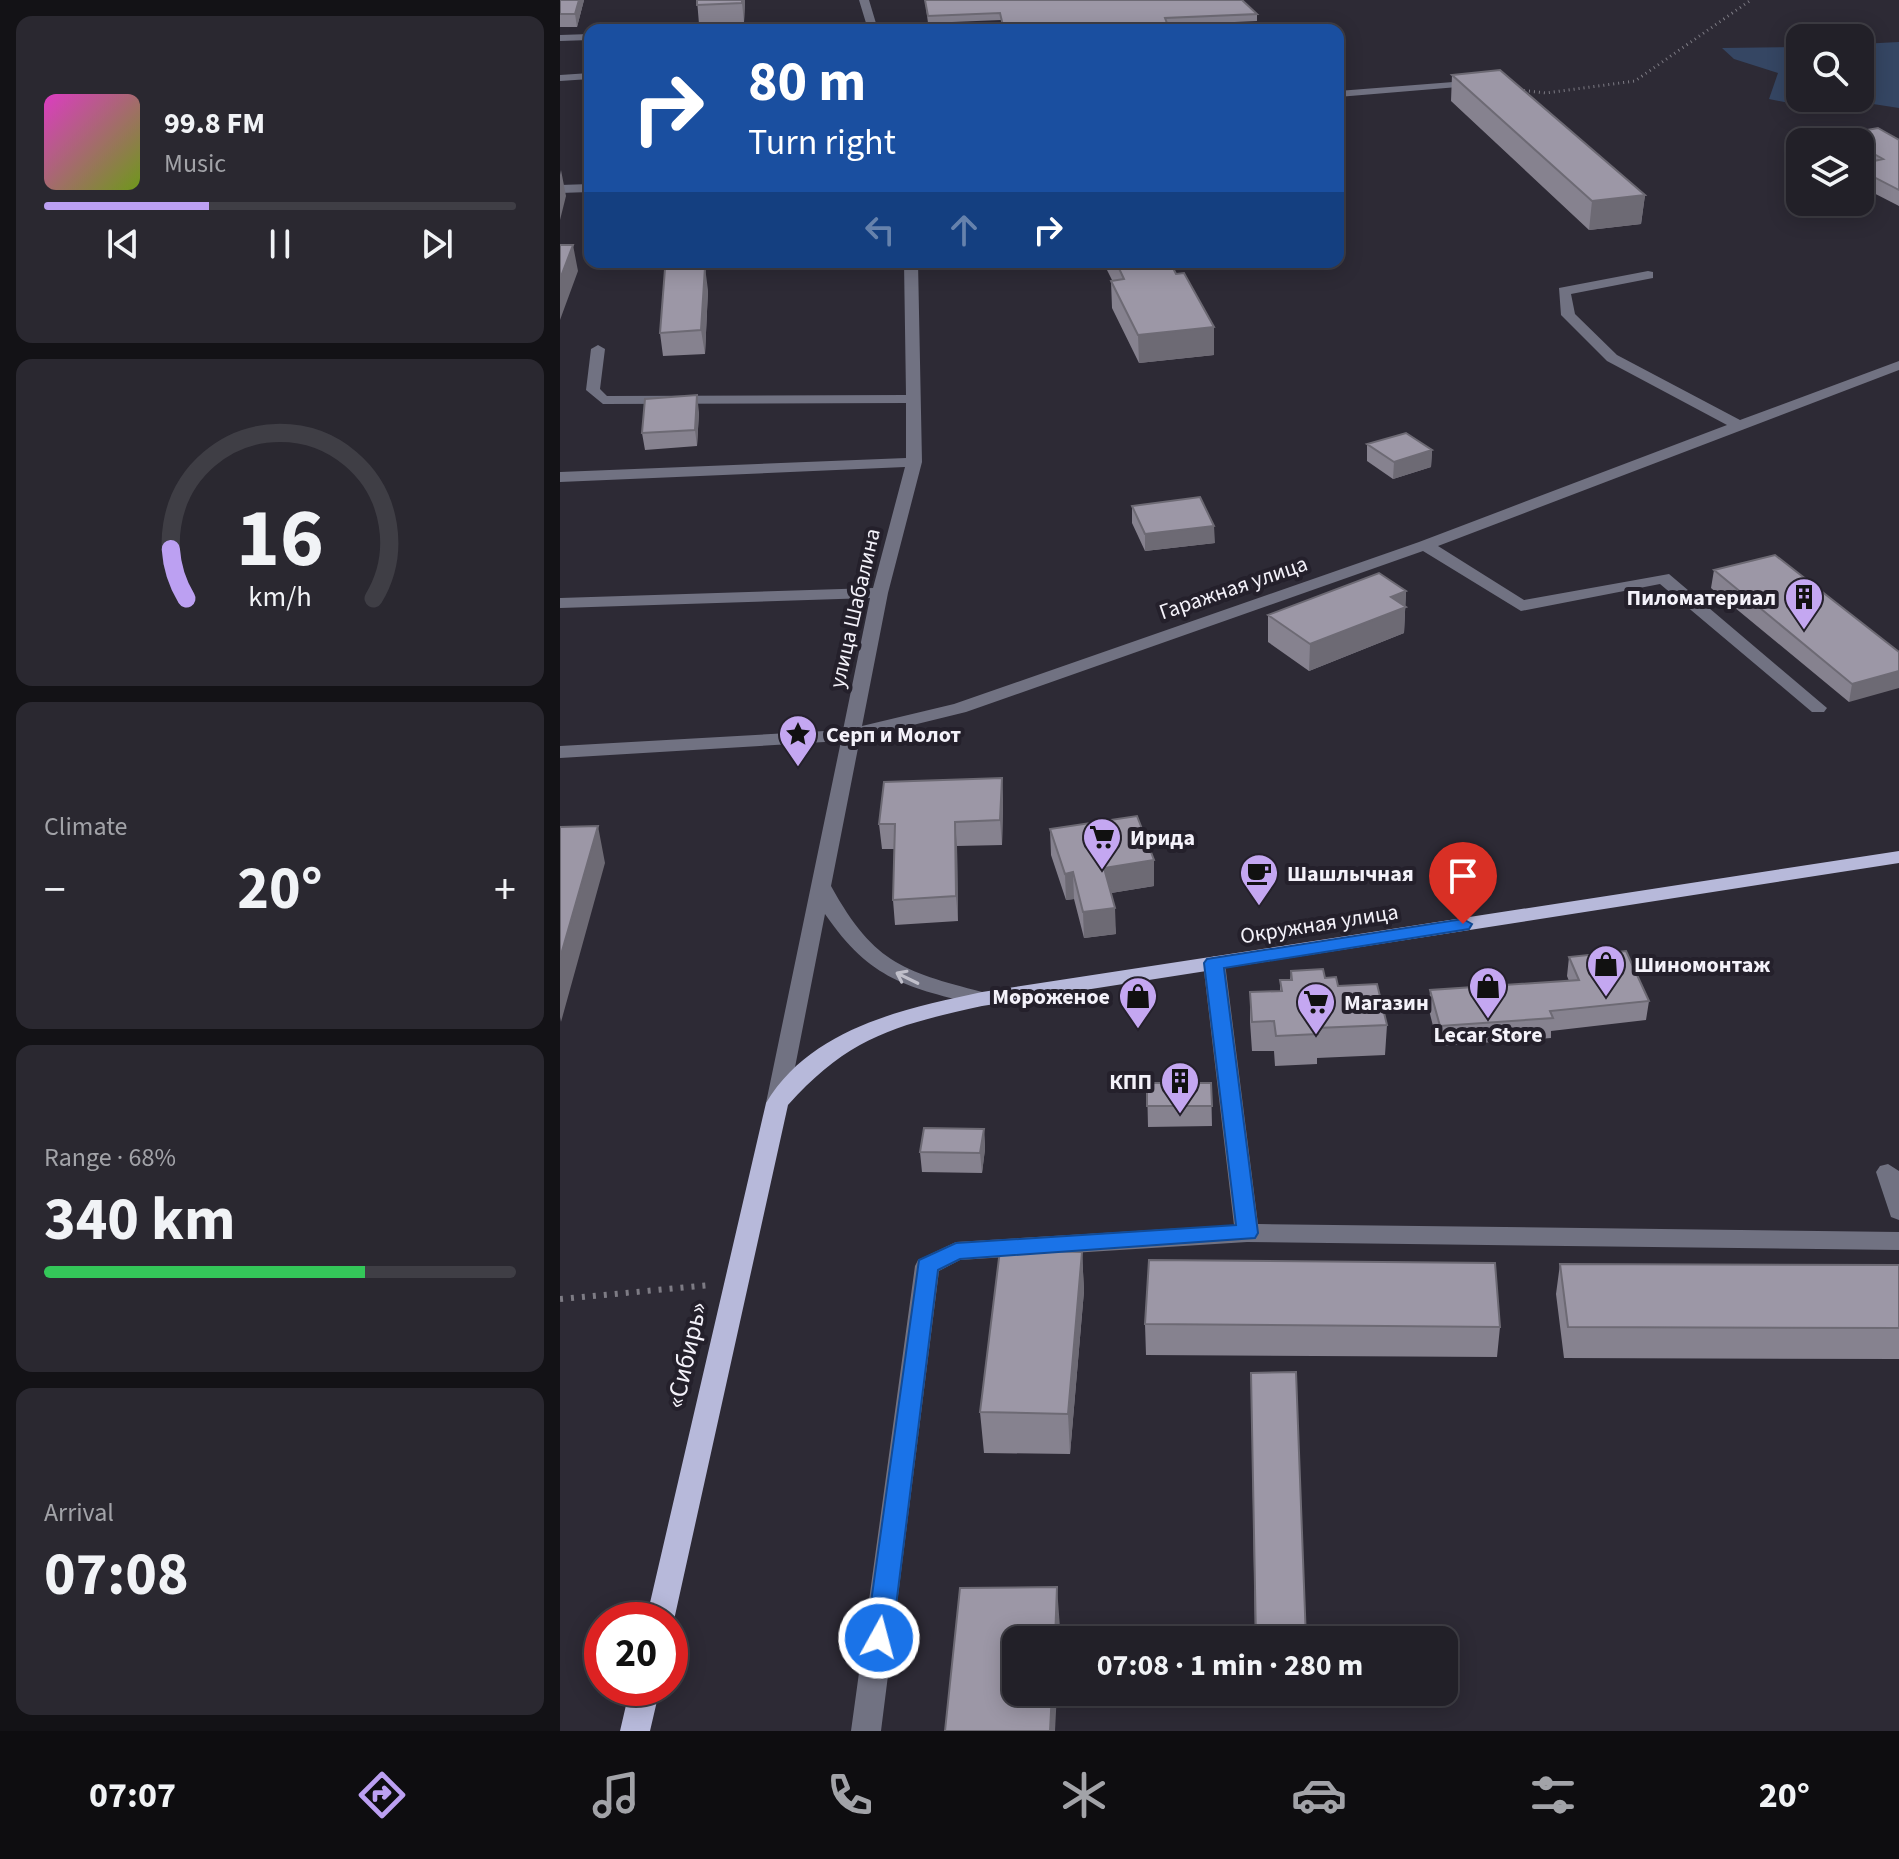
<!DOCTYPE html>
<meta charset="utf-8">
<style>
body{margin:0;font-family:"Source Sans 3",sans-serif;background:#2a2830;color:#f1f3f6;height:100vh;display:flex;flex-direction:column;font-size:30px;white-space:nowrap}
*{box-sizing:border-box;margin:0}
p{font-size:26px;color:#a2a3a8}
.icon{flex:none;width:44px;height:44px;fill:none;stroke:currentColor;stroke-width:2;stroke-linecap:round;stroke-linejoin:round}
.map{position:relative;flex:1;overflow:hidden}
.drawer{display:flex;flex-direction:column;gap:16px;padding:16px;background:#131216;width:560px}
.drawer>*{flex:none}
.banner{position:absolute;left:24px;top:24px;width:760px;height:244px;border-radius:16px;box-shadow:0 4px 20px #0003,0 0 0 2px #3f3e45;background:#1a4fa0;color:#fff;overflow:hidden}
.buttons{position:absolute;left:1226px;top:24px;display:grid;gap:16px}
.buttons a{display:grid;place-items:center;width:88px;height:88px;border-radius:16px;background:#222028;box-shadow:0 4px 20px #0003,0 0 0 2px #3f3e45;font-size:40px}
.speed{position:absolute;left:24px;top:1602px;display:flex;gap:16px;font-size:40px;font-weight:700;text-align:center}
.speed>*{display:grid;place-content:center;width:104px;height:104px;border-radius:50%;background:#222028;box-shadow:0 4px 20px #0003,0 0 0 2px #3f3e45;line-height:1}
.speed .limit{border:12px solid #d22;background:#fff;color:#111}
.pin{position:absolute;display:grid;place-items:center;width:68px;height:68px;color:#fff;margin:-82px -34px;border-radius:50% 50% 50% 0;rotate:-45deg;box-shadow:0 0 8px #0007}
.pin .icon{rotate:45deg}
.me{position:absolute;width:88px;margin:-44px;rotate:7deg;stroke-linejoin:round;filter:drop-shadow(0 0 6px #0008)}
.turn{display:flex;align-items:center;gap:28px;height:168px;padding:0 32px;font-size:36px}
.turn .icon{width:104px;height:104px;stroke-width:2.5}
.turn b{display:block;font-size:56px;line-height:68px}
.lanes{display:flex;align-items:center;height:76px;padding:0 32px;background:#0003;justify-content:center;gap:40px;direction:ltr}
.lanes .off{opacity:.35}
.big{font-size:60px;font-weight:700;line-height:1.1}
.drawer .card{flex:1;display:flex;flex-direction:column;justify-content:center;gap:12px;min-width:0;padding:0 28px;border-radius:16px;background:#2a2830}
.drawer .dial{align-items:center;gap:0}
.dial svg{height:208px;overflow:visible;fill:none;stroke:#3f3e45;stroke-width:7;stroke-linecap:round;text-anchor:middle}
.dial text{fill:#f1f3f6;stroke:none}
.song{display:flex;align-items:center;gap:24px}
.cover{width:96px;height:96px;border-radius:12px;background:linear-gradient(135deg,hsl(310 70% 55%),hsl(80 70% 35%))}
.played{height:8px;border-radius:4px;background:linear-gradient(90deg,#bca0f2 35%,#3f3e45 35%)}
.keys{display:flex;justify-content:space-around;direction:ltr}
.heat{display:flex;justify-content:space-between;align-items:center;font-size:44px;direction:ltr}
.charge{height:12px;border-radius:6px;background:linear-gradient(90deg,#34c759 68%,#3f3e45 0)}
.trip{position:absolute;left:442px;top:1626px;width:456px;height:80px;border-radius:16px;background:#222028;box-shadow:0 4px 20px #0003,0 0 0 2px #3f3e45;font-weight:700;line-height:80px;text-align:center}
.dock{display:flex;height:128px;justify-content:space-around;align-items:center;background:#0e0d10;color:#a2a3a8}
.dock .icon{width:56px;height:56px}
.dock .on{color:#bca0f2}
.dock b{font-size:36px;color:#f1f3f6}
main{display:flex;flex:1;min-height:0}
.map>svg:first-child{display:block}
.water{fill:#354663}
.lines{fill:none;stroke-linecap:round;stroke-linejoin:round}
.path-far1{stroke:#7d7b84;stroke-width:3;stroke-dasharray:1 4;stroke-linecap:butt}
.path{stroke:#7d7b84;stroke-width:6;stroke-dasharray:3 8;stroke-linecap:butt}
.minor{fill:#717282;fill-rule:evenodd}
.major{fill:#b7b9da;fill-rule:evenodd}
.wall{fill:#86828f}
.shaded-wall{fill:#6d6a74}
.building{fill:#9c97a6;stroke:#6d6a74;stroke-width:2}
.oneway{stroke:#c0bfca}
.route{fill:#1a73e8;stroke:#114b97;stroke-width:2}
.labels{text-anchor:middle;stroke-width:8;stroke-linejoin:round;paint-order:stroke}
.street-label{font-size:22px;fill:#f4f2fa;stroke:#24202b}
.poi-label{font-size:22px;font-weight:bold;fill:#f4f2fa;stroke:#24202b;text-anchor:start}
.near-street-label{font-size:26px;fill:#f4f2fa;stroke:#24202b}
</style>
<main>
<section class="drawer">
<div class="card">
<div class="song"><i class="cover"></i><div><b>99.8 FM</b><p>Music</p></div></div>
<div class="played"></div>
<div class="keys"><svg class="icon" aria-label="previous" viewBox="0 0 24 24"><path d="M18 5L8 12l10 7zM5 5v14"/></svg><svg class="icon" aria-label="pause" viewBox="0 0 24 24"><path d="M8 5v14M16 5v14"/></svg><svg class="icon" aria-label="next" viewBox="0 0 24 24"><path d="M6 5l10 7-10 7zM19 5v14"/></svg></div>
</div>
<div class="card dial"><svg viewBox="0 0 100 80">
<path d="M14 69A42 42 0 1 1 86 69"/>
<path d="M14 69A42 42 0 0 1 8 50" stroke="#bca0f2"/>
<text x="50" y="56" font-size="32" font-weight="700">16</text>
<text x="50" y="72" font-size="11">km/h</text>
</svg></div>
<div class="card"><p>Climate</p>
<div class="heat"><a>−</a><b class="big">20°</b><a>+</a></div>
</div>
<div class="card"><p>Range · 68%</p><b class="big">340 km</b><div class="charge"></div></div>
<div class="card"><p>Arrival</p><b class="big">07:08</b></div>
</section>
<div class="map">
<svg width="1339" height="1731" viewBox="0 0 1339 1731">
<rect width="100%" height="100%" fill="#2d2a35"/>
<path class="water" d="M1339 42V108L1300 102 1265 110 1209 99 1218 73 1174 59 1162 48 1240 47V98H1300V44Z"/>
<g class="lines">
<path class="path-far1" d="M959 90 986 93 1075 81 1191 0"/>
<path class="path" d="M0 1299 151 1285"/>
<path class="minor" d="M299 0H309L318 30H199L204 27 306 23Z
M30 34V40L0 41V35Z
M30 73V79L0 81V75Z
M906 81 910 82V86L778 97V91Z
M30 184V192L0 193V185Z
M344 262H358L362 462 328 593 302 726 394 704 859 542 1167 425 1047 361 1001 315 999 288 1088 271 1093 272V278L1011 294 1015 314 1057 355 1180 420 1339 361V370L878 546 964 600 1109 574 1267 708 1264 712H1252L1100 584 961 611 863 551 406 712 300 738 271 886C315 966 346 972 430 994L433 999 422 1006C347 987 311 981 265 914L228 1103 225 1108H209L206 1103 281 741 0 758V746L283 730 310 598 0 608V598L313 588 345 467 0 482V472L346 458V403L43 404 26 390 31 349 38 345 45 349 40 389 47 396 346 395Z
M654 956 665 963 698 1224 1339 1232V1250L687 1242 400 1260 379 1271 321 1731H291L355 1266 358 1260 396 1242 674 1225 643 963Z
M1328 1164 1339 1171V1220L1331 1217 1316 1172 1320 1166Z"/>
<path class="major" d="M1339 851V863L422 1006C336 1025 289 1037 228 1105L114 1620 110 1629V1620H86L206 1103C251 1028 343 1009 422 992Z
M70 1688H100L90 1731H60Z"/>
</g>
<path class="wall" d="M0 0H24L17 27H0Z
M137 0H185L184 22 139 24Z
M365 0 697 14V21L608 25V30H443L441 20 368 23Z
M892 75 1085 195 1081 224 1029 230 891 101Z
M1279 135 1339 140V206L1300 186V164L1302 163 1300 162V142H1278Z
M543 262H610L654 355 579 363 552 308 551 281 552 280Z
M148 290 145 354 103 356 100 333Z
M139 412 137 446 85 450 82 433Z
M807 444 872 450 871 467 833 479 807 461Z
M572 506 655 543 585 551 572 523Z
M1154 570 1339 652 1289 702 1151 588Z
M846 591 844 633 749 671 708 642V615Z
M442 778 443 803 442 845 397 846 398 921 335 925 333 900 334 849H322L319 824Z
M490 829 594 860V886L551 893 556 934 524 938 514 899 506 900 491 855Z
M1009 957 1089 1001 1086 1020 991 1031V1038L878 1046 869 1010 870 990 1009 981 1007 976Z
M731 971 765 978 827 1025 825 1055 757 1058V1064L715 1066 714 1051H692L690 1022V992L720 991V980H730Z
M587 1083H651L652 1126 588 1127Z
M424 1129 425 1149 422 1173 362 1172 360 1152Z
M522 1252 524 1291 510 1454 424 1453 420 1412Z
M1000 1264 1339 1265V1359L1004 1358 996 1294Z
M585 1324 940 1327 937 1357 586 1355Z
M691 1373 746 1640H695Z"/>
<path class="shaded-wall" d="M19 0H24L17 27 15 14Z
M182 0H185L184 22 182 3Z
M1 170 6 196 0 220V175Z
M1085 195 1081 224 1029 230 1032 201Z
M13 245 18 271 0 320V279Z
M145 267 148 290 145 354 141 330Z
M654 327V355L579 363 578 335Z
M137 395 139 412 137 446 135 430Z
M872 450 871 467 833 479 834 462Z
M654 526 655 543 585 551V534Z
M846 591 844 633 749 671 750 644 831 597Z
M1339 671V688L1289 702 1292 684Z
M442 778 443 803 442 845 440 820Z
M395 822 397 846 398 921 396 896Z
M38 826 45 863 1 1022 0 1017V958Z
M594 860V886L545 894 544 868Z
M513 872 514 899 506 900 505 874Z
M555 908 556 934 524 938 523 912Z
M424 1129 425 1149 422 1173 420 1153Z
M522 1252 524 1291 510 1454 508 1414Z
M497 1587 500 1628V1640H495Z
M492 1692H497L495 1731H490Z"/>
<path class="building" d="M0 0H19L15 14H0Z
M137 0H182V3L137 5Z
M365 0H682L697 14 605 18 608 26 523 30H444L440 13 368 16Z
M940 70 1085 195 1032 201 892 75Z
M1318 128 1339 140V190L1300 170V164L1323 159 1300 146V142H1292L1279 135Z
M0 245H13L0 279Z
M556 262H610L616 274 624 273 654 327 578 335 551 281 564 279Z
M145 267 141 330 100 333 105 269Z
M137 395 135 430 82 433 85 399Z
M846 433 872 450 834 462 807 444Z
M640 497 654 526 585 534 572 506Z
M1215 555 1339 652V671L1292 684 1154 570Z
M819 573 846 591 831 597 846 607 750 644 708 615Z
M442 778 440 820 395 822 396 896 333 900 335 824H319L324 782Z
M577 816 594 860 544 868 555 908 523 912 513 872 505 874 490 829Z
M38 826 0 958V827Z
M1066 951 1089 1001 990 1011 993 1018 880 1026 870 990 1019 980 1009 957Z
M763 969 765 978 776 977 778 986 817 984 827 1025 757 1028 758 1034 716 1036 714 1021 692 1022 690 992 722 991 720 980H732L731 971Z
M587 1083H651L652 1106H587Z
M364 1128 424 1129 420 1153 360 1152Z
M440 1250 522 1252 508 1414 420 1412Z
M589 1260 935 1263 940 1327 585 1324Z
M1000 1264 1339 1265V1328L1008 1327Z
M736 1372 746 1640H696L691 1373Z
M497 1587 495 1640H456V1692H492L490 1731H385L400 1588Z"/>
<defs><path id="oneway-shaft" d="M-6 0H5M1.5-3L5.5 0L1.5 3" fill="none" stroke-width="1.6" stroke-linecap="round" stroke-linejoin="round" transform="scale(2)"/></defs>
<use class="oneway" href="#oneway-shaft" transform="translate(347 978) rotate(-154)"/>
<path class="route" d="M903 919 912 924 909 929 664 968 698 1233 695 1238 400 1259 378 1270 332 1638 328 1646 319 1649 309 1646 306 1638 359 1260 396 1243 676 1225 644 963 647 959Z"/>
<defs>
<symbol id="building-pin" viewBox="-11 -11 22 30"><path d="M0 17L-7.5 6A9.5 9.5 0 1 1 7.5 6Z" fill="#c4a7f1" stroke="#24202b"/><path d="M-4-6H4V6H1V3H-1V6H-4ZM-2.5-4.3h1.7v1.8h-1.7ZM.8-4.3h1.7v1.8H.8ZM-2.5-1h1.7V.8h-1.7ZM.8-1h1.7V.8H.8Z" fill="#111"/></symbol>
<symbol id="sight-pin" viewBox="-11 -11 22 30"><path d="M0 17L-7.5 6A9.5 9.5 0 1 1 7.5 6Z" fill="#c4a7f1" stroke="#24202b"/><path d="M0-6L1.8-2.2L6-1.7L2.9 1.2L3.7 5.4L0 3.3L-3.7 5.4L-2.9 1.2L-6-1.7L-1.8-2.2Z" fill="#111"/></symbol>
<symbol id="supermarket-pin" viewBox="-11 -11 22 30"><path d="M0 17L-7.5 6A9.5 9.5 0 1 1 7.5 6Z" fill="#c4a7f1" stroke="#24202b"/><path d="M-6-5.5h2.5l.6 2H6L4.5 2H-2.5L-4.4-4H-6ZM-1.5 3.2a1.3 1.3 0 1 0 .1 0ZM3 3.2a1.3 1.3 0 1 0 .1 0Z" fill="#111"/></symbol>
<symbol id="cafe-pin" viewBox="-11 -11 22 30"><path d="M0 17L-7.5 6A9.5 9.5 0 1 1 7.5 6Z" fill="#c4a7f1" stroke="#24202b"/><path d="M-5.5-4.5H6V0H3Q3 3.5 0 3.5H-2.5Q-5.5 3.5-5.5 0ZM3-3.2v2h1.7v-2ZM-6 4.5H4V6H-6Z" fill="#111"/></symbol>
<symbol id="shop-pin" viewBox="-11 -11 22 30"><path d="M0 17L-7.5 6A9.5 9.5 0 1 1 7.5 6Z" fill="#c4a7f1" stroke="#24202b"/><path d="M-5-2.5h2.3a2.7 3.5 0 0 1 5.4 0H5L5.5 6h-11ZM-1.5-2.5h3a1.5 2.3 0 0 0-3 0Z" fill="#111"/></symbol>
</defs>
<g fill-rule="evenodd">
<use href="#building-pin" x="1222" y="575" width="44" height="60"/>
<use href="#sight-pin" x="216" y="712" width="44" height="60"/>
<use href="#supermarket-pin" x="520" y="815" width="44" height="60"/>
<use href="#cafe-pin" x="677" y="851" width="44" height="60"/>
<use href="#shop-pin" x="1024" y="942" width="44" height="60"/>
<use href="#shop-pin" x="906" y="964" width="44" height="60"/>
<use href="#shop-pin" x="556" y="974" width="44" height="60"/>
<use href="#supermarket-pin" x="734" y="980" width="44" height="60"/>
<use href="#building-pin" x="598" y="1059" width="44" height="60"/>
</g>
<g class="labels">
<g class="street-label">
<text transform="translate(673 587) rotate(-19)" y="8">Гаражная улица</text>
<text transform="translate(294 608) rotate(-77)" y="8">улица Шабалина</text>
<text transform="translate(759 923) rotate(-9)" y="8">Окружная улица</text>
</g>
<g class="poi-label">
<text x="1216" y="605" text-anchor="end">Пиломатериал</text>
<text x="266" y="742">Серп и Молот</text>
<text x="570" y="845">Ирида</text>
<text x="727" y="881">Шашлычная</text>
<text x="1074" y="972">Шиномонтаж</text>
<text x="550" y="1004" text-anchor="end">Мороженое</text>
<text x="784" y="1010">Магазин</text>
<text x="928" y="1042" text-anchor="middle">Lecar Store</text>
<text x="592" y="1089" text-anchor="end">КПП</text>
</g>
<g class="near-street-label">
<text transform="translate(126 1355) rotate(-77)" y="9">«Сибирь»</text>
</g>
</g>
</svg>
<div class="buttons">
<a><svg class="icon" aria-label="search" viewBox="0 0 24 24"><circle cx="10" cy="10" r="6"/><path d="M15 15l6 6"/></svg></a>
<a><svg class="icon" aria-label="layers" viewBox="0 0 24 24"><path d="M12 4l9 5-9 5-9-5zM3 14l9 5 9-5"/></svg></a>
</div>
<div class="speed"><div class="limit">20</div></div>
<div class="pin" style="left:903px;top:924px;background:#d93025"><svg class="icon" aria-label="arrive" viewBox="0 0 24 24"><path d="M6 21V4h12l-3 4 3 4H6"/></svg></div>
<svg class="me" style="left:319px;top:1638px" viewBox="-20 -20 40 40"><circle r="17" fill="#1a73e8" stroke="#fff" stroke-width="3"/><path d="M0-11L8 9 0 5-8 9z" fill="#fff"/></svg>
<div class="trip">07:08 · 1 min · 280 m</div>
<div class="banner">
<div class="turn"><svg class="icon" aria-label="right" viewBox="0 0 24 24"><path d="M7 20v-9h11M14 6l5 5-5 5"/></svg><div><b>80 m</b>Turn right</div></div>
<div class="lanes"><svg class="icon off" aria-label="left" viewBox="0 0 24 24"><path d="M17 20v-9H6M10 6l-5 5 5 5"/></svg><svg class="icon off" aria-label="ahead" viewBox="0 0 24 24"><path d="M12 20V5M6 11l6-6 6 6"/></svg><svg class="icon" aria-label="right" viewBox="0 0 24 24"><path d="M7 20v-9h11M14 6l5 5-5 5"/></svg></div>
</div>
</div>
</main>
<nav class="dock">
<b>07:07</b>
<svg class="icon on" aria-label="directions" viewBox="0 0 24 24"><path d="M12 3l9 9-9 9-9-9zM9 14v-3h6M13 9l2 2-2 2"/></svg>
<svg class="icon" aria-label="music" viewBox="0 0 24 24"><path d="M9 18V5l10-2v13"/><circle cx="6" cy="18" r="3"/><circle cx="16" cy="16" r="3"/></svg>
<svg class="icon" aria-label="phone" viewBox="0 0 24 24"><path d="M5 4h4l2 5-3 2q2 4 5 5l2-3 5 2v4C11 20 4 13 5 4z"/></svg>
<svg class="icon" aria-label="climate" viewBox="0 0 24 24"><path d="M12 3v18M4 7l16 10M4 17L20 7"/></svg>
<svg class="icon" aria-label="car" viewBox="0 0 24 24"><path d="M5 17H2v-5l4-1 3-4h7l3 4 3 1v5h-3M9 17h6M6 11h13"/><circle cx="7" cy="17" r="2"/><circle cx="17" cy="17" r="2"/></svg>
<svg class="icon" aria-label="filters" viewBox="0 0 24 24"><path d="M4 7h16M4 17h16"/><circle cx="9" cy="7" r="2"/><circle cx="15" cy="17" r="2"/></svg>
<b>20°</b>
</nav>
